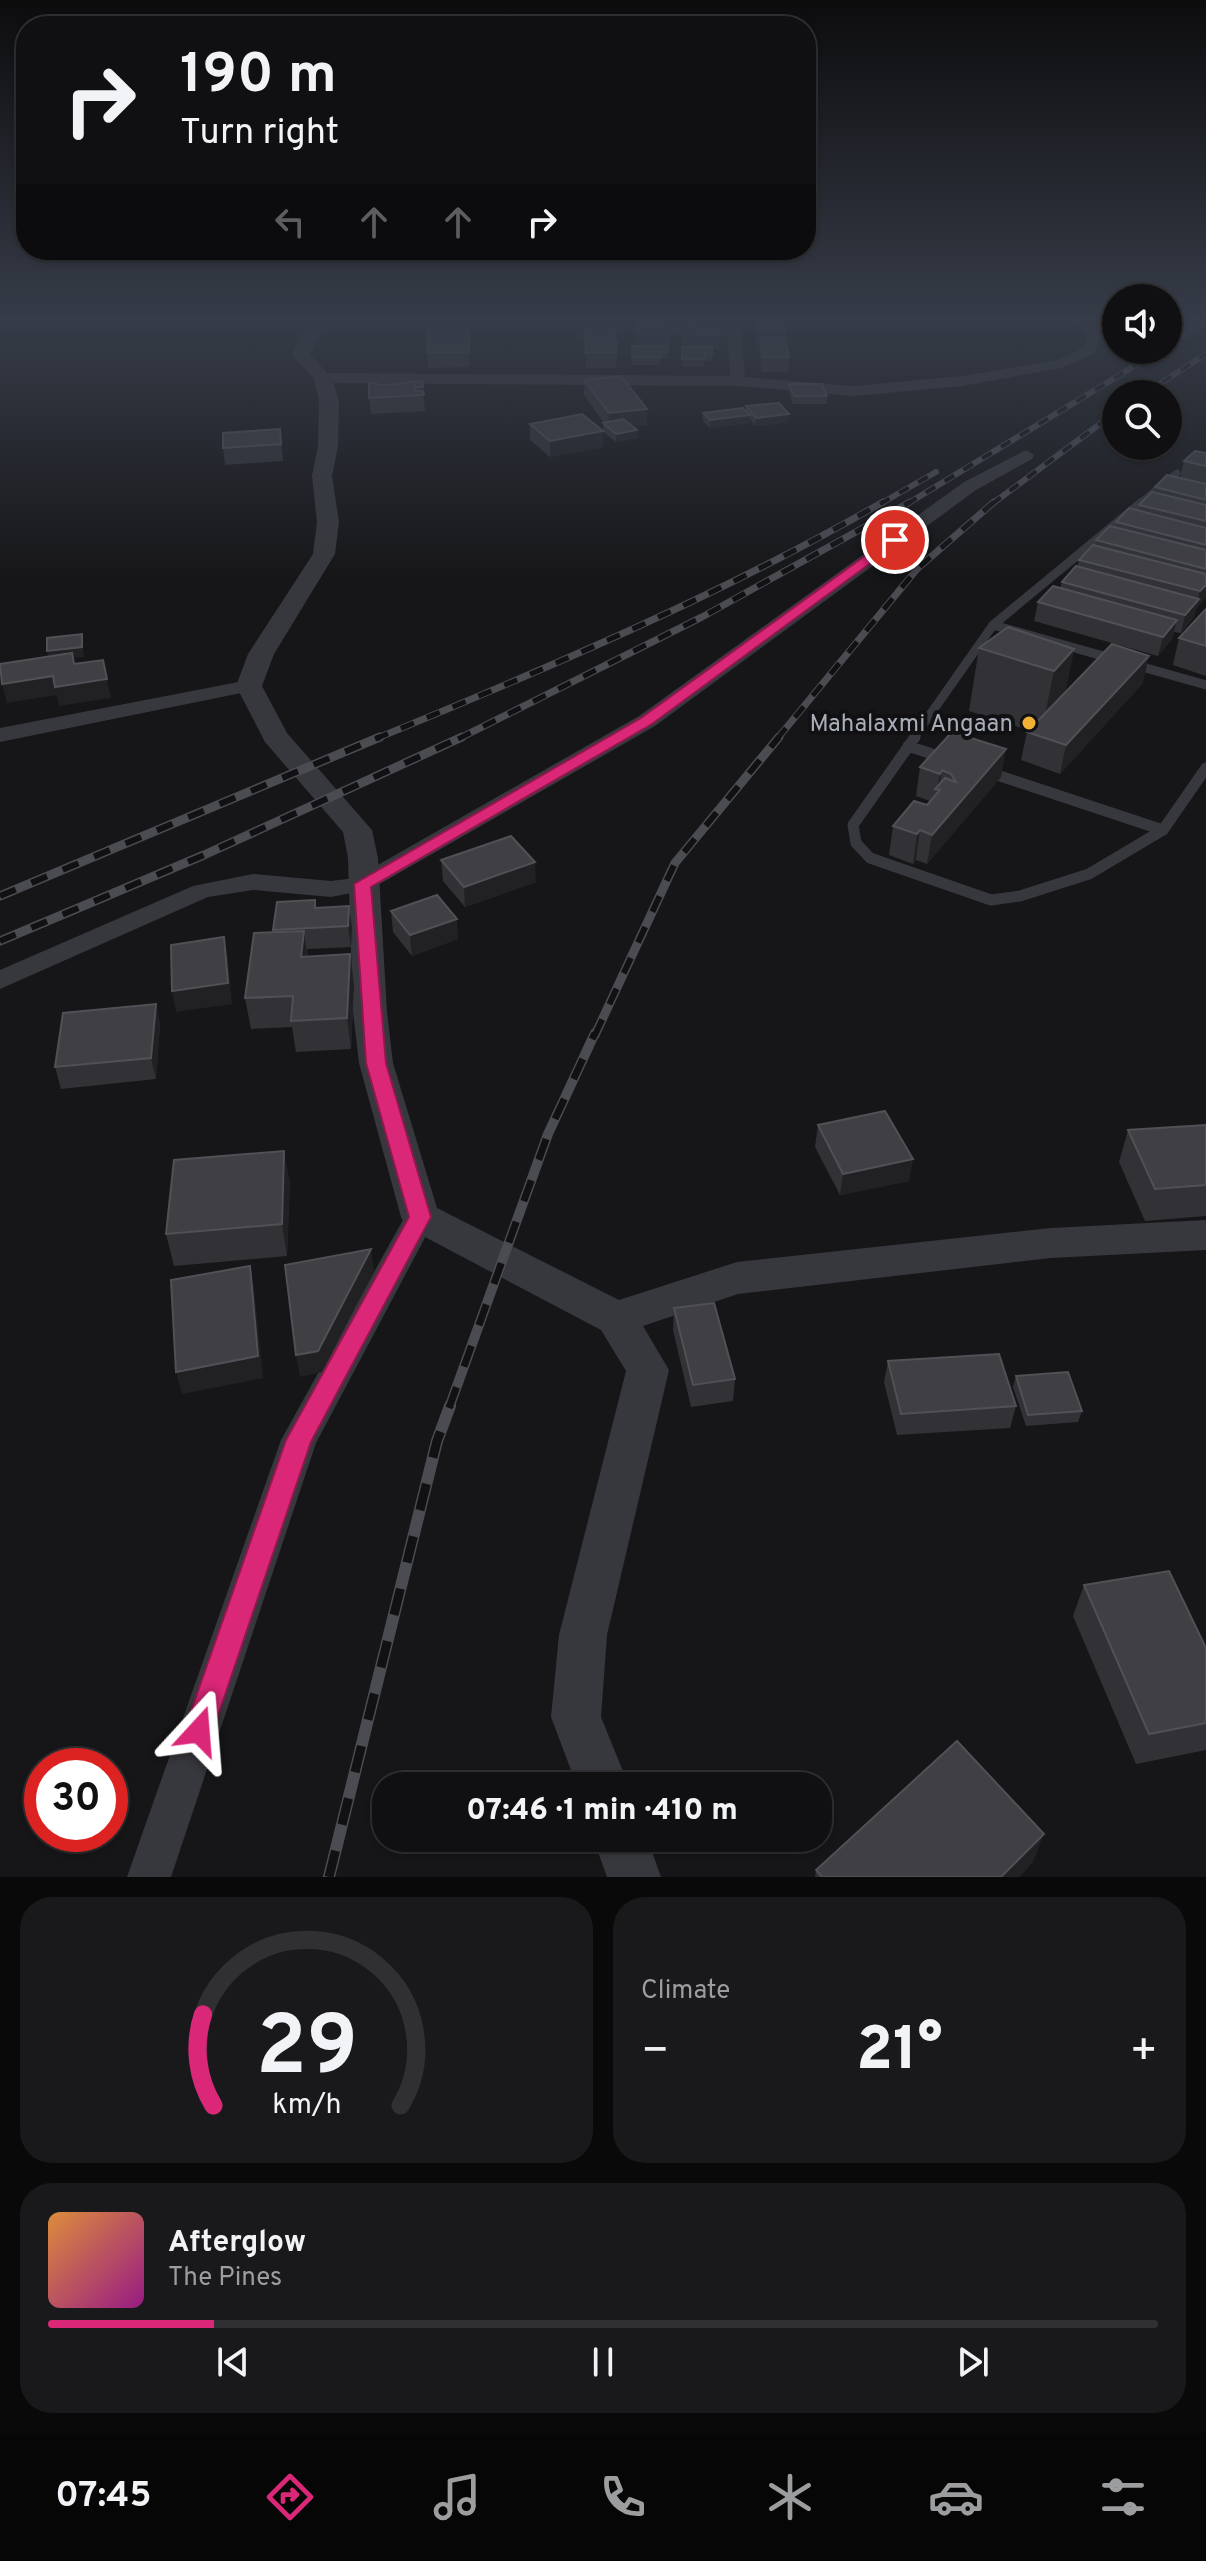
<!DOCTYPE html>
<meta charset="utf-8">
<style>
body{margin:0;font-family:Overpass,sans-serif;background:#19191b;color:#f1f3f6;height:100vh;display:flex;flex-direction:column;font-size:30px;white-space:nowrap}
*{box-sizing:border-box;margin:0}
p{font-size:26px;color:#9c9d9f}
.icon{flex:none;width:44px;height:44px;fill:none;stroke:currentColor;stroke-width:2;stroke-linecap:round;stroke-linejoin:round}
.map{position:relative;height:1877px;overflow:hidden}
.details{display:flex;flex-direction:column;gap:20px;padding:20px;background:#09090a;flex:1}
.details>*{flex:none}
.banner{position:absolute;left:16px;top:16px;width:800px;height:244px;border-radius:32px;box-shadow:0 2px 6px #0004,0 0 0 2px #303032;background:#101012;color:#f1f3f6;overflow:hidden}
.tools{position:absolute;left:1102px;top:284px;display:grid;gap:16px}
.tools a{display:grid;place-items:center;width:80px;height:80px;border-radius:50%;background:#101012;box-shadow:0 2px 6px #0004,0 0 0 2px #303032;font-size:40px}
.speed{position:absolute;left:24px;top:1748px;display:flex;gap:16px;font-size:40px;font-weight:700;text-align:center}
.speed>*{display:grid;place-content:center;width:104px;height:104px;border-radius:50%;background:#101012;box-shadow:0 2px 6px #0004,0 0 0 2px #303032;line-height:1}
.speed .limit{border:12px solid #d22;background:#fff;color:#111}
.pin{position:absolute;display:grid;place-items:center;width:68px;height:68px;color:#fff;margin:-34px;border:4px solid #fff;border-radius:50%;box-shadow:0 2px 8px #0007}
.me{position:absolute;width:88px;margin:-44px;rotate:19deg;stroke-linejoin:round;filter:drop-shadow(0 0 6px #0008)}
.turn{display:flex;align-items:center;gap:28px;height:168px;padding:0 32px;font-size:36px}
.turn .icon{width:104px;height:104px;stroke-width:2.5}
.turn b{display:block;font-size:56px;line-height:68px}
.lanes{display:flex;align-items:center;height:76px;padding:0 32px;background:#0003;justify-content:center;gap:40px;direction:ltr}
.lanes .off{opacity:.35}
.big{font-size:60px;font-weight:800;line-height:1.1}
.details .tile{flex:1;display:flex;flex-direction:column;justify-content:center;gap:12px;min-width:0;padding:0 28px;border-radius:32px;background:#19191b}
.details .dial{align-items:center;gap:0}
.dial svg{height:208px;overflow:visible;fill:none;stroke:#303032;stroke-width:7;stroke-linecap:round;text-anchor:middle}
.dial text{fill:#f1f3f6;stroke:none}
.song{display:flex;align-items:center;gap:24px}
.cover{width:96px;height:96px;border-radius:12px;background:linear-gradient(135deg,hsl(30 70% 55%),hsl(310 70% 35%))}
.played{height:8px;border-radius:4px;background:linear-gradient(90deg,#db2777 15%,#303032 15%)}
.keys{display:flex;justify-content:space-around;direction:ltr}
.heat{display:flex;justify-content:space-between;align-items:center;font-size:44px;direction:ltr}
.details .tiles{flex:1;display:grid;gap:20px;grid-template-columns:1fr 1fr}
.tile:last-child{grid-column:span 2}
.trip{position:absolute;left:372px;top:1772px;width:460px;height:80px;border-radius:32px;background:#101012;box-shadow:0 2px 6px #0004,0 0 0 2px #303032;font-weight:800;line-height:80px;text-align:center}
.tab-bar{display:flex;height:128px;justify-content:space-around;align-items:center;background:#060607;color:#9c9d9f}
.tab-bar .icon{width:56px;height:56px}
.tab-bar .active{color:#db2777}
.tab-bar b{font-size:36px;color:#f1f3f6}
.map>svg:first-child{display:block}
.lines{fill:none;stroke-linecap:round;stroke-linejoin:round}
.service-far2{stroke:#37383d;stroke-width:7}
.service-far1{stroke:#37383d;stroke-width:9}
.service{stroke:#37383d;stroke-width:11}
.minor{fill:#37383d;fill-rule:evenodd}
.tertiary{fill:#37383d;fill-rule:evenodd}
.rail-far4-casing{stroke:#4a4c52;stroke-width:6}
.rail-far3-casing{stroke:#4a4c52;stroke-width:7}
.rail-far2-casing{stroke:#4a4c52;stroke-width:9}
.rail-far1-casing{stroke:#4a4c52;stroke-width:10}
.rail-casing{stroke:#4a4c52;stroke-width:12}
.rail-far4{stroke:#111113;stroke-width:4;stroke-dasharray:11;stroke-linecap:butt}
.rail-far3{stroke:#111113;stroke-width:5;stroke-dasharray:14;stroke-linecap:butt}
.rail-far2{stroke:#111113;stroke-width:6;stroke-dasharray:17;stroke-linecap:butt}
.rail-far1{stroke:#111113;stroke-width:7;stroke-dasharray:22;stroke-linecap:butt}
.rail{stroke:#111113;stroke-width:9;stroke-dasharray:27;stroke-linecap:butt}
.wall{fill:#323236}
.shaded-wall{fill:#212124}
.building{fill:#3f3f44;stroke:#4f5156;stroke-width:2}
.route{fill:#db2777;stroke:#8e194d;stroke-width:2}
.poi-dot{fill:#f2b134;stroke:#111113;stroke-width:3}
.labels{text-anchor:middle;stroke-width:8;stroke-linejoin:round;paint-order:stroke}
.poi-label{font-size:24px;fill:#a8adb8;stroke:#111113;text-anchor:end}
</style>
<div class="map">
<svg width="1206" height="1877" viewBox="0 0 1206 1877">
<rect width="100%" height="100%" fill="#161618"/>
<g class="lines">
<path class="service-far2" d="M1139 504 1177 473"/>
<path class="service-far1" d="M993 625 1206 685
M913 739 993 625 1142 502"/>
<path class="service" d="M915 737 853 825 856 843 870 858 991 900 1020 896 1089 874 1163 830 1206 768
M908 746 947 759
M988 772 1163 830"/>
<path class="minor" d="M726 317H740L745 377 853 386 962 376 1057 360 1083 348 1086 338 1077 317H1091L1100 338 1095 353 1061 368 962 386 853 396 738 386 323 383 315 378 323 373 730 376 727 335 638 334 631 330 638 326 727 327Z
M1026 450 1034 455 1032 459 976 490 655 726 371 889 331 897 253 890 208 897 0 989V970L193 886 253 874 331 881 355 878 639 716 964 482Z
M249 680 256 682 260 686 256 690 0 742V728Z
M420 1205 431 1209 436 1217 316 1443 171 1877H127L281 1440 409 1209Z"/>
<path class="tertiary" d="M311 317H328L310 354 332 378 339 401 338 446 332 476 339 522 335 554 274 654 262 686 287 733 372 830 378 858 387 1012 393 1063 437 1208 619 1300 737 1262 1051 1228 1206 1220V1250L1051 1258 738 1294 643 1326 669 1370 607 1635 601 1717 629 1786H577L551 1717 559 1635 626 1371 601 1330 406 1227 401 1217 359 1063 353 1012 348 858 343 832 265 742 236 686 248 654 313 554 317 522 312 476 318 446 319 401 314 379 292 355Z
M593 1838H647L661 1877H607Z"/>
<defs>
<path id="rail-far4" d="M1168 345 1206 322
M1144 394 1206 354
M880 504 936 472
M907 504 1161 350
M992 504 1116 412"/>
<path id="rail-far3" d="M375 739C548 668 721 595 883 502
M458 739 702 617 910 502
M777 739 917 569 994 502"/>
<path id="rail-far2" d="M0 896 380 737
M0 941 204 855 462 737
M595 1035 675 863 779 737"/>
<path id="rail-far1" d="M449 1408 548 1134 595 1033"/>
<path id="rail" d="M329 1877 437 1441 450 1406"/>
</defs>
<use href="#rail-far4" class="rail-far4-casing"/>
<use href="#rail-far3" class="rail-far3-casing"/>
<use href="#rail-far2" class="rail-far2-casing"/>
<use href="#rail-far1" class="rail-far1-casing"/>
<use href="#rail" class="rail-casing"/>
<use href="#rail-far4" class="rail-far4"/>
<use href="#rail-far3" class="rail-far3"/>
<use href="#rail-far2" class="rail-far2"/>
<use href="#rail-far1" class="rail-far1"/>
<use href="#rail" class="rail"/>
</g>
<path class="wall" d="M599 317H624L623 329 616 328 617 355 616 368H586V346H584V339L598 327Z
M754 317H786V322H784L789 357 788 372H762L759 352 760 345H757L754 324Z
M636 321 670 333V348H667V359H660V365H632V346H637Z
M683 321 720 334 719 349H712V361H704V367H682Z
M470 339 469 367 428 368 427 353Z
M584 380 647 409V425L632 426 637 438 616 442 603 432V447L550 457 530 440V424L603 430V423H604L584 395Z
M422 381 425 411 371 414 369 398 386 385Z
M789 384 827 396V404H793L789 392Z
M746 406 788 422 755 426 750 419V423L710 428 703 421V413L746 411Z
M280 429 283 461 225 465 223 448Z
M1206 453V597L1196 609 1194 617 1181 633 1174 632 1172 639 1158 656 1034 621 1038 602 1060 588 1062 582 1077 567 1079 560 1095 546 1096 540 1115 527 1116 522 1138 511 1139 505 1154 492 1155 487 1180 478 1184 461Z
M1206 609V676L1173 665 1179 638Z
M979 648 1074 649 1065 693 1143 683 1060 774 1021 760 1027 732 1028 730 969 711Z
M920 767 1001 777 927 864 916 860 913 864 889 855 893 826 927 805 930 801 916 796Z
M441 860 536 882 465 907 443 881Z
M315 900 316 908 352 927 351 947 307 949 308 957 350 954 354 985 351 1049 296 1052 292 1027 251 1029 245 998 273 930Z
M391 911 458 939 412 956 393 932Z
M156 1004 160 1025 156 1079 61 1089 55 1067Z
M818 1125 909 1181 840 1195 815 1147Z
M1206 1125V1216L1145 1221 1119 1162 1128 1130Z
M290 1182 287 1256 174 1266 166 1234Z
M674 1308 735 1379 733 1401 691 1407 673 1330Z
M888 1361 1016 1406 1010 1428 897 1435 884 1382Z
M1016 1376 1082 1411 1078 1422 1026 1426 1013 1387Z
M1084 1585 1206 1648V1750L1136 1764 1073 1616Z
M1033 1862 1019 1877H815L816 1870Z"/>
<path class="shaded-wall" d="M647 409V425L609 429V413Z
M789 414 788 422 755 426 756 418Z
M750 415V423L710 428V420Z
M637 430V438L616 442V434Z
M603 431V447L550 457V441Z
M1206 585V597L1196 609 1194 617 1181 633 1185 615 1198 599 1200 591Z
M1177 620 1172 639 1158 656 1163 637Z
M82 634 84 657 73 658 77 672 49 661 47 651Z
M1074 649 1061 712 1041 734 1054 671Z
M1149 656 1143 683 1060 774 1066 745Z
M53 676 107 679 111 698 59 706 57 695 7 703 2 684Z
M1006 749 1001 777 927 864 932 835Z
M942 770 939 790 937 789 940 774Z
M920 830 916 860 913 864 917 834Z
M535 862 536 882 465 907 464 887Z
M349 906 352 927 351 947 348 926Z
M457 919 458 939 412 956 410 935Z
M304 931 308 961 301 957Z
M224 937 228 958 232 1004 176 1012 172 991Z
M350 954 354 985 351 1049 347 1018Z
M156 1004 160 1025 156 1079 151 1058Z
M284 1151 290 1182 287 1256 282 1224Z
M913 1159 909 1181 840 1195 843 1174Z
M371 1249 374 1271 322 1372 300 1377 296 1355Z
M250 1266 254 1287 263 1378 182 1394 176 1372Z
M1044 1834 1033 1862 1019 1877H1001Z"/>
<path class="building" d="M599 317H623V321H598Z
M756 317H783L786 331H758Z
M636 321H669L670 333H637Z
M683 321 719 325 720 334 683 333Z
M469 324V352L427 353 429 325Z
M585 327H616L615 339H584Z
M760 337H785L789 357H763Z
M587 339 617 340 616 353H585Z
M632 346H667L668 352H660V357H632Z
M682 347H712V354H704V359H682Z
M621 376 647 409 609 413 584 380Z
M422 381 423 387H414L415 391H423L424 395 369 398V383L386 385Z
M789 384H822L827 396H794Z
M779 403 789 414 756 418 746 406Z
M743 408 750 415 710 420 703 413Z
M582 414 603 431 550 441 530 424Z
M623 419 637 430 616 434 603 423Z
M280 429 281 444 223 448V433Z
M1195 451 1206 453V466L1184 461Z
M1167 475 1206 484V500L1155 487Z
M1152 492 1206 505V521L1139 505Z
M1129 508 1206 528V545L1116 522Z
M1110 526 1206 550V569L1096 540Z
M1093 545 1206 574V585L1200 591 1079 560Z
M1076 566 1199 599 1185 615 1062 582Z
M1053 586 1177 620 1163 637 1038 602Z
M1206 609V646L1179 638Z
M1008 627 1074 649 1054 671 979 648Z
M82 634V647L47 651V638Z
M1112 644 1149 656 1066 745 1027 732Z
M72 653 74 664 103 660 107 679 55 687 53 676 2 684 0 664Z
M952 732 1006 749 932 835 920 830 917 834 893 826 914 801 927 805 940 790 935 789 945 778 956 782 951 774 942 770 940 774 920 767Z
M511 836 535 862 464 887 441 860Z
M437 895 457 919 410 935 391 911Z
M315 900V908L349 906 348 926 273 930 277 902Z
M304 931 301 957 350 954 347 1018 291 1021 293 996 245 998 254 933Z
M224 937 228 983 172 991 171 945Z
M156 1004 151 1058 55 1067 63 1013Z
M885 1111 913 1159 843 1174 818 1125Z
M1206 1125V1185L1155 1189 1128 1130Z
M284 1151 282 1224 166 1234 174 1160Z
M371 1249 318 1351 296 1355 285 1265Z
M250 1266 258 1356 176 1372 171 1280Z
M714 1303 735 1379 693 1385 674 1308Z
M999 1354 1016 1406 901 1414 888 1361Z
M1068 1372 1082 1411 1028 1415 1016 1376Z
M1169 1571 1206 1648V1723L1149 1734 1084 1585Z
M957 1741 1044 1834 1001 1877H822L816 1870Z"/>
<linearGradient id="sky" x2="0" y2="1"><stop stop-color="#0c0c0d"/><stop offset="0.55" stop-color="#363c48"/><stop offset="1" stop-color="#363c48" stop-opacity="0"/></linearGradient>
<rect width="1206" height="580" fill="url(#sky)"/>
<path class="route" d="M891 537 902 540 652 724 371 887 386 1063 431 1217 311 1442 209 1742 199 1746 189 1742 184 1731 286 1440 409 1217 366 1063 354 884 641 718Z"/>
<circle class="poi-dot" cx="1029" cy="723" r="8"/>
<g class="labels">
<g class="poi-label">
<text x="1013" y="731">Mahalaxmi Angaan</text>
</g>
</g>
</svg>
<div class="tools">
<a><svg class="icon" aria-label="sound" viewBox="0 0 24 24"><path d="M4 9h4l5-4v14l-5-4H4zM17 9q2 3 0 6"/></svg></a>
<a><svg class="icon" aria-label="search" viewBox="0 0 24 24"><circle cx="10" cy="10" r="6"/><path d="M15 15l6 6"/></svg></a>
</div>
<div class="speed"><div class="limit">30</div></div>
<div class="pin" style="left:895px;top:540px;background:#d93025"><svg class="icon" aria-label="arrive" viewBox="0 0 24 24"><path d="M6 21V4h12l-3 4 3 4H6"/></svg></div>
<svg class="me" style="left:199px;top:1731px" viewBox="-20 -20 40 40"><path d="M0-17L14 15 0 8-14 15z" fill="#db2777" stroke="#fff" stroke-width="4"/></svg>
<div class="trip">07:46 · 1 min · 410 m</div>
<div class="banner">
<div class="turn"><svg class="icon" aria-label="right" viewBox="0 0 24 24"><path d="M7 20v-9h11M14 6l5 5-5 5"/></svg><div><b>190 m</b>Turn right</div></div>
<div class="lanes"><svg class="icon off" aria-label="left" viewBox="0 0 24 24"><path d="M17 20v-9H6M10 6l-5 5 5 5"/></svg><svg class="icon off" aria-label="ahead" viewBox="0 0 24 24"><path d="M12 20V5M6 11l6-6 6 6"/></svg><svg class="icon off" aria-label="ahead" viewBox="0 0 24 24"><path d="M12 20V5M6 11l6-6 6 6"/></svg><svg class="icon" aria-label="right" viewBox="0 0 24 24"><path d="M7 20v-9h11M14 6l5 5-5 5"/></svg></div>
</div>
</div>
<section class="details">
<div class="tiles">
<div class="tile dial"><svg viewBox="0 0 100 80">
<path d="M14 69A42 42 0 1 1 86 69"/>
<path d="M14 69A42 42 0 0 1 10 34" stroke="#db2777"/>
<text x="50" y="56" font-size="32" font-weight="700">29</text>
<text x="50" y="72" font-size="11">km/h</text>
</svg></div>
<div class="tile"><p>Climate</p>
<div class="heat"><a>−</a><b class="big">21°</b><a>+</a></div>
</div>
<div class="tile">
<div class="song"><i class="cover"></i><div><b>Afterglow</b><p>The Pines</p></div></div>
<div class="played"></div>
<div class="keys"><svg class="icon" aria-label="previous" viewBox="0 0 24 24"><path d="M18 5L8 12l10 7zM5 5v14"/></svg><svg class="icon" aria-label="pause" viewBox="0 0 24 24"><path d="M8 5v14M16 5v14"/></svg><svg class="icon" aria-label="next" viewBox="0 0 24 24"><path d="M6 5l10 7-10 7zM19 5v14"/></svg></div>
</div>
</div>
</section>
<nav class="tab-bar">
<b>07:45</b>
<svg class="icon active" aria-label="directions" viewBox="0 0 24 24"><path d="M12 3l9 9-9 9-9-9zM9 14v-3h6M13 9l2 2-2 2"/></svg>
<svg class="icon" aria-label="music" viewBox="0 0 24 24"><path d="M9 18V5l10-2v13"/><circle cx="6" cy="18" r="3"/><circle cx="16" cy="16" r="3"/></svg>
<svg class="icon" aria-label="phone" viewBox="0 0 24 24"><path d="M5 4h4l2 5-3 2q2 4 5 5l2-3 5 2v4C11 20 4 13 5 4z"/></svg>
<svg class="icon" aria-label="climate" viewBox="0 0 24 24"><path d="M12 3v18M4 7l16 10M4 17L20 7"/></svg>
<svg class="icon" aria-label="car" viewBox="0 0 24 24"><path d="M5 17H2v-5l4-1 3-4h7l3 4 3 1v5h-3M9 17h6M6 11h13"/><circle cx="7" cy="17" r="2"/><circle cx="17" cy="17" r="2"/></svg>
<svg class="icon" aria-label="filters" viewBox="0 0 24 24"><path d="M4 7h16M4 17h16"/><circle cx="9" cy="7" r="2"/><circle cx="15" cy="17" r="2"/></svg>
</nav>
